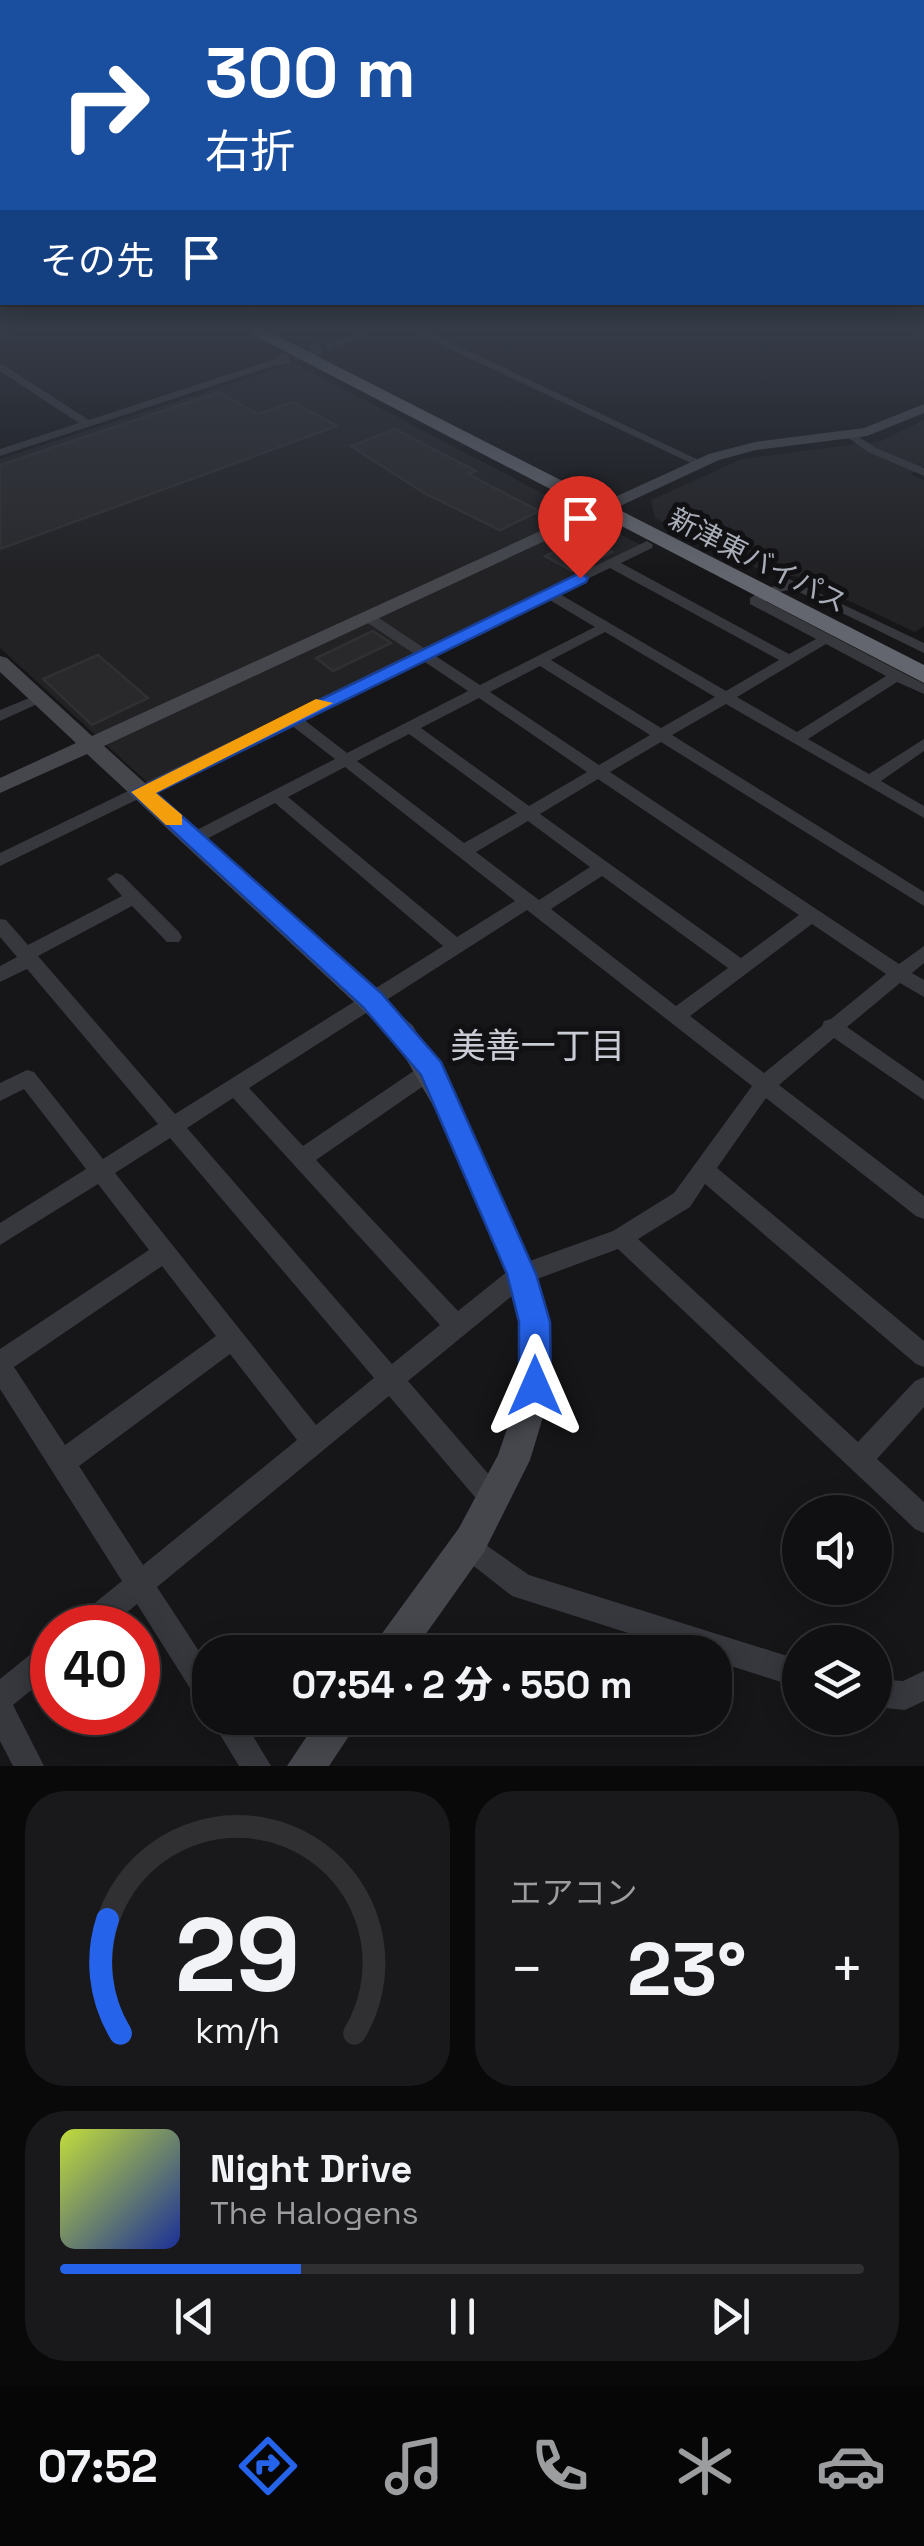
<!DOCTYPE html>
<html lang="ja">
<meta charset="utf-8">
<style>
body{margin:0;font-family:"Space Grotesk","Noto Sans JP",sans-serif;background:#19191b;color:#f1f3f6;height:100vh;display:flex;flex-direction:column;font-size:38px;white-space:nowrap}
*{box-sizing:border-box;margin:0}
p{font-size:32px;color:#9c9d9f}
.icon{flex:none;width:55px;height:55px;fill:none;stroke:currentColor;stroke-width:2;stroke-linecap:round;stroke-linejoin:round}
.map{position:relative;height:1766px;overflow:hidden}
.details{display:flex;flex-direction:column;gap:25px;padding:25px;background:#09090a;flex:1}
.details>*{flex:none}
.top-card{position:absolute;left:0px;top:0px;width:925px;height:305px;box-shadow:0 5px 25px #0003,0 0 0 2px #303032;background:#1a4fa0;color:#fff;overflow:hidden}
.tools{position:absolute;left:782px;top:1495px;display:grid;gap:20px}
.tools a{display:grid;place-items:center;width:110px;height:110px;border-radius:50%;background:#101012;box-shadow:0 5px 25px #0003,0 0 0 2px #303032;font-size:50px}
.speed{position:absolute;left:30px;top:1605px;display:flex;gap:20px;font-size:50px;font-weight:700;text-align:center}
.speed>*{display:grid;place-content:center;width:130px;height:130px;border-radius:50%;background:#101012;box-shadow:0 5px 25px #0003,0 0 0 2px #303032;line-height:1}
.speed .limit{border:15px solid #d22;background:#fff;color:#111}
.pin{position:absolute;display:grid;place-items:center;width:85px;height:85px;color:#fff;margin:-102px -42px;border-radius:50% 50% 50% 0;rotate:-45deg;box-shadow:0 0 10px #0007}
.pin .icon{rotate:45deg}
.me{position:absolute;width:110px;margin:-55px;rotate:0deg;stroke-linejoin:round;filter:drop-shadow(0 0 8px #0008)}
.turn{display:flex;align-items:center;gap:35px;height:210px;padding:0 40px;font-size:45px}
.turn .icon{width:130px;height:130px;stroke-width:2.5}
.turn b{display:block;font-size:70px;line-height:85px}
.then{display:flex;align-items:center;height:95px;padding:0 40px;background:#0003;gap:20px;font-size:38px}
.big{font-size:75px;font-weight:800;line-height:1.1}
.details .card{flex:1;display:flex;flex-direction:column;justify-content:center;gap:15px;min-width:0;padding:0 35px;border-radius:40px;background:#19191b}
.details .dial{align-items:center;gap:0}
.dial svg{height:260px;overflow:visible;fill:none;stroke:#303032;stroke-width:7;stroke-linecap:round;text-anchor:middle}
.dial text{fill:#f1f3f6;stroke:none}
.song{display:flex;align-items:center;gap:30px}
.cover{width:120px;height:120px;border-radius:15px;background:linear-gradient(135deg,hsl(70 70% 55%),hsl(230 70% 35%))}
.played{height:10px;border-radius:5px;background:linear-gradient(90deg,#2563eb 30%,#303032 30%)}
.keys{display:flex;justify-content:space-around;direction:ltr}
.heat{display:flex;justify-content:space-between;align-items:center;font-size:55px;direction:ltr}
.details .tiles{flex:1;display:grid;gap:25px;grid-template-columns:1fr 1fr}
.card:last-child{grid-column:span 2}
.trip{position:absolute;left:192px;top:1635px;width:540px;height:100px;border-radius:40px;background:#101012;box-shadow:0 5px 25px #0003,0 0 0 2px #303032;font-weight:800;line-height:100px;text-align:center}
.tabs{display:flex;height:160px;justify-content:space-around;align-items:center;background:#060607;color:#9c9d9f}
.tabs .icon{width:70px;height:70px}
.tabs .on{color:#2563eb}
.tabs b{font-size:45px;color:#f1f3f6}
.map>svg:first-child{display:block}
.built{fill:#222225}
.building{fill:#29292c;stroke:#303034;stroke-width:2.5}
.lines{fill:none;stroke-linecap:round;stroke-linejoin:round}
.street-tunnel{stroke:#333438;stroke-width:11;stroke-dasharray:11 6;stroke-linecap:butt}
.street{fill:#37383d;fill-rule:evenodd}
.secondary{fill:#45474d;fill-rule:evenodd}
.highway{fill:#63666e;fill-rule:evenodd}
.route{fill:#2563eb;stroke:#184099;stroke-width:2.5}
.slow{fill:#f59e0b}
.labels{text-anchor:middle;stroke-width:10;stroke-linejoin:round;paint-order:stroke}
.far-street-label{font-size:28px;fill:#a8adb8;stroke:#111113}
.neighbourhood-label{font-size:35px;fill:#c9ccd4;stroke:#111113}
</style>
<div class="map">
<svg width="924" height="1766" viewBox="0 0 924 1766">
<rect width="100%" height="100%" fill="#161618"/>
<path class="built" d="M294 363 641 545 148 783 0 648V459Z
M924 420V466L910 474 924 480V626L915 632 798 577 762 571 655 518 651 500 742 459 881 441Z"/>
<path class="building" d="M219 392 257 414 293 402 337 426 0 549V465Z
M395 429 476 471 468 474 539 511 500 530 424 493 351 446Z
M585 537 612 552 572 571 545 556Z
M373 631 391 643 333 671 316 658Z
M98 655 148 698 92 725 43 679Z"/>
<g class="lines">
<path class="street-tunnel" d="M278 361 330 345"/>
<path class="street" d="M368 328H384L334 347 325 345Z
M406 328H420L707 464 697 466Z
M278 358 283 361 282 363 0 456V449L79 423 0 371V363L89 420Z
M851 432 876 448 924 468V476L868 452 847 437V433Z
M647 541 653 545 652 548 621 563 789 654 816 639 750 604V598L760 592H770L772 595 765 601 924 684V694L897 682 808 739 869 774 924 739V751L881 781 924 806V818L726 704 672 735 924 892V906L661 742 610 772 899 964 924 946V963L912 973 924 980V997L900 983 847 1027 924 1081V1100L834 1038 779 1085 924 1196V1219L916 1216 766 1098 717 1168 924 1341V1367L916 1364 705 1184 690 1207 638 1239 858 1442 915 1381 924 1377V1407L877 1459 924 1502V1533L915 1529 618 1249 529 1282 408 1381 504 1492 508 1501 504 1510 495 1514 486 1510 389 1396 157 1587 210 1668V1708L200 1704 137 1604 108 1628H72L76 1618 122 1581 0 1389V1349L149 1250 98 1184 0 1245V1223L86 1169 24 1089 0 1101V1083L27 1070 34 1072 103 1159 158 1124 27 969 0 982V966L17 957 0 937V919L6 920 28 945 122 896 107 879 116 873 122 875 179 932 182 937 179 942H167L132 906 38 956 175 1114 443 946 275 803 201 842H189L187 838 189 834 335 759 291 725 0 866V853L413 653 363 620V614H373L424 648ZM610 568 779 660 726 691 558 593ZM548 599 595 627 480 685 434 655ZM605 632 715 697 661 728 551 660ZM826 644 886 676 797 732 737 697ZM422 660 468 691 347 753 303 719ZM540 666 650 735 599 765 490 692ZM479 698 587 772 529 806 421 728ZM409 734 517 813 464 843 357 761ZM345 767 515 901 457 937 288 797ZM598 779 799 915 741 958 540 814ZM528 821 590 867 539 900 476 852ZM602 876 728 968 676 1006 551 909ZM527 910 752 1086 674 1193 613 1231 513 1267 458 1311 316 1160 438 1076 441 1070 438 1064 431 1062 424 1064 303 1146 249 1088ZM812 924 886 974 831 1019 824 1021 822 1026 764 1073 690 1016ZM233 1098 440 1325 392 1364 187 1128ZM170 1138 374 1378 316 1425 115 1173ZM162 1266 216 1336 65 1445 14 1367ZM230 1354 297 1440 143 1565 79 1466Z
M789 579 924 643V653L793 589 775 593 768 589Z
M39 694 44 695 46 698 44 701 0 721V710Z
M470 1534 529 1575 800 1660V1688L715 1661V1652H688L512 1596 461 1556 457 1547 461 1538Z
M52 1641V1673L13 1705 44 1766H13L0 1741V1679L42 1645Z
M924 1671V1701L905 1710 875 1707V1679L903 1681Z
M210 1718H242L271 1766H239Z"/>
<path class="secondary" d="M924 404V413L867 436 756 450 719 460 104 746 413 1026 462 1109 536 1273 549 1325 550 1372 543 1417 530 1460 484 1552 413 1652H373L378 1639 459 1528 498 1455 511 1417 519 1372V1325L507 1273 435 1109 395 1040 87 754 0 793V778L76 743 0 672V656L7 658 92 736 709 454 755 442 864 428Z
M319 1718H361L329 1766H287Z"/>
<path class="highway" d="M240 328H262L924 665V683Z"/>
</g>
<linearGradient id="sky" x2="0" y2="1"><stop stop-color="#0c0c0d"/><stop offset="0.57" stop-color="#363c48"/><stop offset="1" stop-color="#363c48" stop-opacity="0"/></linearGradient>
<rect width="924" height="576" fill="url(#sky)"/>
<path class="route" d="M580 573 588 578 586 582 156 793 381 993 441 1062 536 1274 550 1322 551 1386 546 1397 535 1402 524 1397 519 1386V1322L507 1274 421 1075 363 1007 131 792Z"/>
<path class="slow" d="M316 699 333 703 156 793 182 815V825H166L131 792Z"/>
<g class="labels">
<g class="far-street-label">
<text transform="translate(758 560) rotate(27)" y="10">新津東バイパス</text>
</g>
<g class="neighbourhood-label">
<text x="538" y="1058">美善一丁目</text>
</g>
</g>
</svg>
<div class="tools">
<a><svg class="icon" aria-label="sound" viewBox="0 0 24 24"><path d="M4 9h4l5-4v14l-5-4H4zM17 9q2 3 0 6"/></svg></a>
<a><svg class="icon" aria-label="layers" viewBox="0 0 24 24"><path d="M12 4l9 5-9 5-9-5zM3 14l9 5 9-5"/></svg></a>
</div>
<div class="speed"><div class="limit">40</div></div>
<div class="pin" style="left:580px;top:578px;background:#d93025"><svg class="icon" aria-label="arrive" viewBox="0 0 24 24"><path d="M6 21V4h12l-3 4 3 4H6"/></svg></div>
<svg class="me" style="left:535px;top:1386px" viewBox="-20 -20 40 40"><path d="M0-17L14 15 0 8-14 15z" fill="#2563eb" stroke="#fff" stroke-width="4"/></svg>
<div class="trip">07:54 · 2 分 · 550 m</div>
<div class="top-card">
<div class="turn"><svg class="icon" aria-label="right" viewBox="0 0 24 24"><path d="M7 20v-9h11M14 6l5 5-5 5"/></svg><div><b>300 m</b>右折</div></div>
<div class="then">その先<svg class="icon" aria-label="arrive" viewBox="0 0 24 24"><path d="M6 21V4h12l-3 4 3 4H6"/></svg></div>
</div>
</div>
<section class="details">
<div class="tiles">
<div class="card dial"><svg viewBox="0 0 100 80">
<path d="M14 69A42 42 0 1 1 86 69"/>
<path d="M14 69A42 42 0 0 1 10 34" stroke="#2563eb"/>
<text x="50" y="56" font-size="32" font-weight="700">29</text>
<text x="50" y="72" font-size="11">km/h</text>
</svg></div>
<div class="card"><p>エアコン</p>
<div class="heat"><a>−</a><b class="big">23°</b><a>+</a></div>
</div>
<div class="card">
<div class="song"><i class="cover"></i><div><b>Night Drive</b><p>The Halogens</p></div></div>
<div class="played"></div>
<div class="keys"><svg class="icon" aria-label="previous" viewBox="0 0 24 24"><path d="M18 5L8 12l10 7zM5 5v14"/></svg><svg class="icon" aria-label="pause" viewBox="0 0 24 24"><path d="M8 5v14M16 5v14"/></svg><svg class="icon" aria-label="next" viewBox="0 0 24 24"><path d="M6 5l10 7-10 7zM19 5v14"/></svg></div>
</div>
</div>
</section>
<nav class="tabs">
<b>07:52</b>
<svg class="icon on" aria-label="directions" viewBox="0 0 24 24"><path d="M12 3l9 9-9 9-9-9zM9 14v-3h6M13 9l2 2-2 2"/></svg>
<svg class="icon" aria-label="music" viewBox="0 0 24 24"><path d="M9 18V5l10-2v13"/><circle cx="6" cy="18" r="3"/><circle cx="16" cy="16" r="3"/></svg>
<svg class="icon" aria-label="phone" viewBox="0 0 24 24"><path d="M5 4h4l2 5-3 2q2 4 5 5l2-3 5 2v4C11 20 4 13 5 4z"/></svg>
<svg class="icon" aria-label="climate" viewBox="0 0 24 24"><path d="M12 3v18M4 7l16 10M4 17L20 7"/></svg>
<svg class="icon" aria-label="car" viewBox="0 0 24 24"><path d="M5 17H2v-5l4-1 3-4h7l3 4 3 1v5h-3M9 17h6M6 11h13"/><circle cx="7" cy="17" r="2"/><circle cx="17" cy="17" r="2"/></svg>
</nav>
